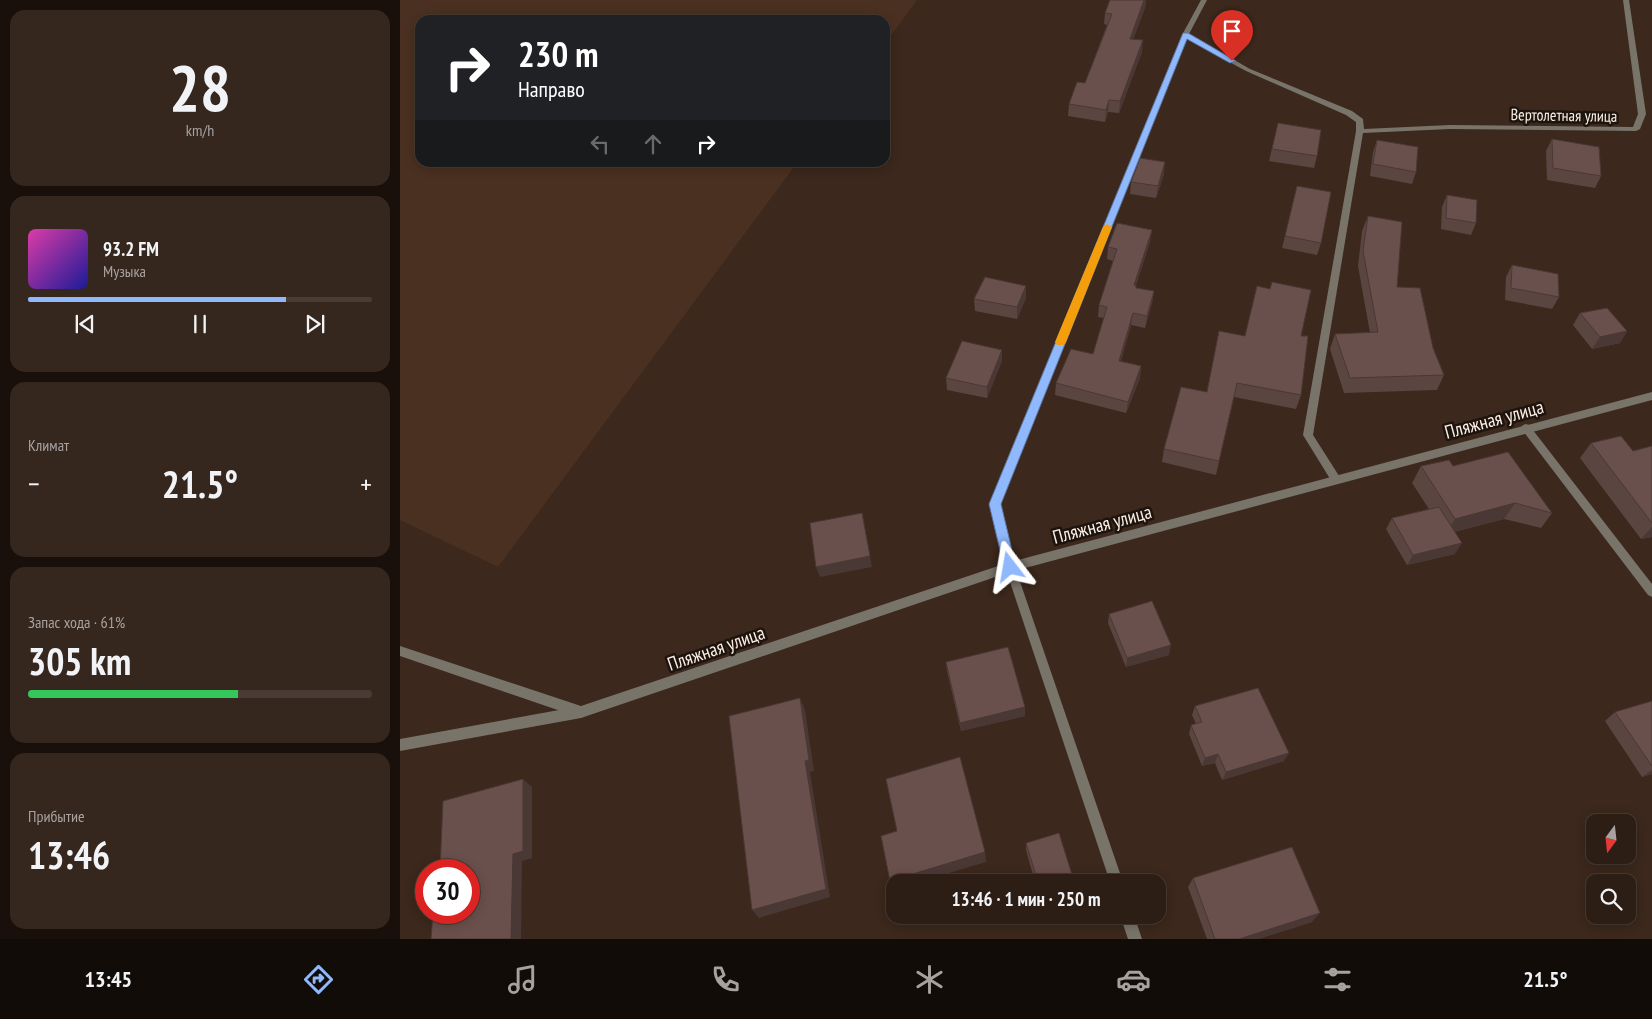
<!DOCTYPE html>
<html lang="ru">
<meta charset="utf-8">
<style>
body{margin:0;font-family:"PT Sans Narrow",sans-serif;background:#35271e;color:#f1f3f6;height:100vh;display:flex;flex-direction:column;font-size:19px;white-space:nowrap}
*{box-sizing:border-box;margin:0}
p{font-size:16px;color:#a7a2a0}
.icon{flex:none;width:28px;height:28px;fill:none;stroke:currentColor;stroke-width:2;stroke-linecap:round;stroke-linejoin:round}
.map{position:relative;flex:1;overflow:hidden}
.panel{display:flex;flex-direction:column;gap:10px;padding:10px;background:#19100c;width:400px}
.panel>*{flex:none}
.guide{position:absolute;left:15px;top:15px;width:475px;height:152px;border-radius:15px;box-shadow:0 2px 12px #0003,0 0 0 1px #483c34;background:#202124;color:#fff;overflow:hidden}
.needle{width:32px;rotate:195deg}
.buttons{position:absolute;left:1186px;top:814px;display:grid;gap:10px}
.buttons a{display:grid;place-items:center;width:50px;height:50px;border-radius:10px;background:#2d1e15;box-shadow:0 2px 12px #0003,0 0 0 1px #483c34;font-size:25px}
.speed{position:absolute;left:15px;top:859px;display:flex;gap:10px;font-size:25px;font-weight:700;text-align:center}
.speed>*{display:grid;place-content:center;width:65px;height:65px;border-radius:50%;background:#2d1e15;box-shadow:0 2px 12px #0003,0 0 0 1px #483c34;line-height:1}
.speed .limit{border:8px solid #d22;background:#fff;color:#111}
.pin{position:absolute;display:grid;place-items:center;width:42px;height:42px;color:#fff;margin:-51px -21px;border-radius:50% 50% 50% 0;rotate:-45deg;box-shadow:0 0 5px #0007}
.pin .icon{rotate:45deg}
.me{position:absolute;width:55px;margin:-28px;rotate:346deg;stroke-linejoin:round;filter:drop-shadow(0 0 4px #0008)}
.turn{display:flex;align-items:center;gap:18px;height:105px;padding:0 20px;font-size:22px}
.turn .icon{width:65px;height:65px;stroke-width:2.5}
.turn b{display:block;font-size:35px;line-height:42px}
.lanes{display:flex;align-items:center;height:48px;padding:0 20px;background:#0003;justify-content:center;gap:25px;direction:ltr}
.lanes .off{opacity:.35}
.big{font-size:38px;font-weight:700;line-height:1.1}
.panel .tile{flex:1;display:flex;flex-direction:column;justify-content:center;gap:8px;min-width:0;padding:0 18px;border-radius:15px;background:#35271e}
.panel .dial{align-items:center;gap:0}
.dial b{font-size:65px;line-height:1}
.song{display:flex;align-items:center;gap:15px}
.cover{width:60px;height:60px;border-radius:8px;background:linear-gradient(135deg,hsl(320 70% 55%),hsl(240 70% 35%))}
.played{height:5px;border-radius:2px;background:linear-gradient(90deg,#8fb8fd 75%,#483c34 75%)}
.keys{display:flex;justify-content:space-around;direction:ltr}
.heat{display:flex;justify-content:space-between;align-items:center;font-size:28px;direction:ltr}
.charge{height:8px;border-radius:4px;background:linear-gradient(90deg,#34c759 61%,#483c34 0)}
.trip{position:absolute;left:486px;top:874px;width:280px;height:50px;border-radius:15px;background:#2d1e15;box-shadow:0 2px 12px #0003,0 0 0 1px #483c34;font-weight:700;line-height:50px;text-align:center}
.menu{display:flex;height:80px;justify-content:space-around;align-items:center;background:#120c08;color:#a7a2a0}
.menu .icon{width:35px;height:35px}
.menu .on{color:#8fb8fd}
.menu b{font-size:22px;color:#f1f3f6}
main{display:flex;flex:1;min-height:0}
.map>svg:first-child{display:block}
.built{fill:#4a3020}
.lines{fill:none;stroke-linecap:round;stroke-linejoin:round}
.minor{fill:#78746a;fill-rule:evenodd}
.tertiary{fill:#78746a;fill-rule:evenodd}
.wall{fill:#5b4541}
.shaded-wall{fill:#4a3835}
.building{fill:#6a504c;stroke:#4a3835}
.route{fill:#8fb8fd;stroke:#5d78a4}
.slow{fill:#f59e0b}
.labels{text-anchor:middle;stroke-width:5;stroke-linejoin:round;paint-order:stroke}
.far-street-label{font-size:16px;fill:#fdefe7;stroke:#1d140e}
.street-label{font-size:19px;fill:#fdefe7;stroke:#1d140e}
</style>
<main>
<section class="panel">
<div class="tile dial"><b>28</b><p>km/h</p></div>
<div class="tile">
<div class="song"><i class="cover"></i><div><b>93.2 FM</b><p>Музыка</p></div></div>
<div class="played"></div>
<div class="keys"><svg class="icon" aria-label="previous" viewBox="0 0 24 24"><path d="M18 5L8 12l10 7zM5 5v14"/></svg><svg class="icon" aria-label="pause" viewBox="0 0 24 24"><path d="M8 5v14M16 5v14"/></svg><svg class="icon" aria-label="next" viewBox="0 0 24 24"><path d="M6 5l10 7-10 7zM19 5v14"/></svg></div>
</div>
<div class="tile"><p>Климат</p>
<div class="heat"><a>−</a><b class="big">21.5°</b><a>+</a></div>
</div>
<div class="tile"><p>Запас хода · 61%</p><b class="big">305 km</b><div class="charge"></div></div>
<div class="tile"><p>Прибытие</p><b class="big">13:46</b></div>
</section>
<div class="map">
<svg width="1252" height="939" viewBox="0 0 1252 939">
<rect width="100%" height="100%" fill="#3c281c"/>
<path class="built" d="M0 0H517L485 44V20H20V162L397 163 98 567 0 520Z"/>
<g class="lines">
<path class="minor" d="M801 0H807L789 34 850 69 952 111 963 119 964 129 1050 125 1233 127 1238 114 1223 0H1229L1246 114 1240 129 1236 131 1050 129 963 133 913 435 941 479 940 482H932L903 435 956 131V122L946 115 846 71 787 39 600 505 615 567 723 882H710L605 567 590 505 782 35Z
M1126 424 1129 425 1252 584V597L1248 595 1123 431 1121 428 1123 425Z
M181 706 185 708 187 712 185 716 181 718 0 751V739Z
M720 915H734L742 939H728Z"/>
<path class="tertiary" d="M1252 392V400L610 572 181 718 0 656V646L181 706 610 562Z"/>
</g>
<path class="wall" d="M710 0H746L745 8 733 39 742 52 719 113 708 112 705 122 668 116 669 104 685 83 707 25 704 24 705 13Z
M878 123 917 156 914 168 869 161Z
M1152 139 1201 176 1195 188 1147 180 1146 151Z
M977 140 1016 172 1012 184 970 176 973 152Z
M764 174 756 198 730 194 731 182Z
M897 186 921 243 917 255 882 248Z
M1047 195 1076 223 1071 235 1041 229 1042 207Z
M968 216 997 287 1033 348 1044 375 1037 390 944 393 930 349 935 334 970 333 958 266 962 231Z
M752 230 750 242 736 285V288L754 291 752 303 745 328 731 325 721 361 741 366 740 378 726 413 655 395 656 383 693 354 704 318 698 317 699 305 713 261 707 259 708 247Z
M1112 265 1159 297 1152 309 1105 300 1106 277Z
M626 298 617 319 575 311 574 299Z
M1180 313 1227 331 1220 343 1192 349 1173 325Z
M845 336H901V395L896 409 834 397 816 475 762 462 764 449 807 392Z
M602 361 587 398 547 390 546 378Z
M1191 443 1233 451 1252 446V537L1241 539 1180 458Z
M1021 466H1053L1152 513 1141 528 1104 519 1054 532 1055 554 1007 565 986 529 992 518 1029 509 1012 483Z
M709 614 769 655 726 667 708 623Z
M546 662 625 716 561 731 547 671Z
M1252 701V774L1242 777 1205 721 1215 712Z
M795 706 884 761 822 780 815 763 802 766 789 734 791 725 796 724 792 715Z
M626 843 674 881V882H635L626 850Z
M793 878 912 922 858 939H807L788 887Z"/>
<path class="shaded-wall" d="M744 0H746L745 8 729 51 730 39Z
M743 40 742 52 719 113 720 101Z
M709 100 708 112 705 122 706 110Z
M765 162 764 174 756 198 758 186Z
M752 230 750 242 732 297 734 285Z
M626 286V298L617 319V307Z
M754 291 752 303 745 328 747 316Z
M733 313 731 325 718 372 719 361Z
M1227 331 1220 343 1192 349 1200 337Z
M602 350V361L587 398V387Z
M741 366 740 378 726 413 728 402Z
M1115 503 1104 519 1045 534 1055 519Z
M462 513 472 567 420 577 416 567Z
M1252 527V537L1241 539Z
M1062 543 1055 554 1007 565 1013 555Z
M771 645 769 655 726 667 727 658Z
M400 698 405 710 414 771 410 772 430 897 359 918 352 910 405 761Z
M625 707V716L561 731 560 723Z
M889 753 884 761 822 780 826 772Z
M818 754 815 763 802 766 805 758Z
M1252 770V774L1242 777Z
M123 779 132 787V858L122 861 121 939H111L113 854Z
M585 852 586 862 519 882H495V890H494L490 881Z
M920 913 912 922 858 939H839Z"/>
<path class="building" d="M710 0H744L730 39 743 40 720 101 709 100 706 110 669 104 677 82 685 83 712 14 705 13Z
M878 123 921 130 917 156 872 149Z
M1152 139 1199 147 1201 176 1153 168Z
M977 140 1018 147 1016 172 973 164Z
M740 158 765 162 758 186 731 182Z
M897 186 931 192 921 243 885 236Z
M1047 195 1077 200 1076 223 1046 218Z
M968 216 1002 222 997 287 1020 288 1033 348 1044 375 950 378 935 334 978 332 963 251Z
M717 223 752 230 734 285 736 286V288L754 291 747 316 733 313 719 361 741 366 728 402 656 383 671 349 693 354 707 307 699 305 717 249 708 247Z
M1112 265 1158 274 1159 297 1111 288Z
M585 277 626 286 617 307 574 299Z
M872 282 911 290 901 336H908L901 395 837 383 819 461 764 449 781 387 807 392 819 331 845 336 857 286 870 289Z
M1207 308 1227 331 1200 337 1180 313Z
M562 341 602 350 587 387 546 378Z
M1221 436 1233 451 1252 446V523L1191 443Z
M1108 452 1152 513 1115 503 1055 519 1021 466 1049 460 1053 466Z
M1039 507 1062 543 1013 555 992 518Z
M462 513 470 556 416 567 410 523Z
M752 601 771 645 727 658 709 614Z
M608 647 625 707 560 723 546 662Z
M858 688 889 753 826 772 818 754 805 758 791 725 802 722 795 706Z
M400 698 409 760 405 761 426 889 352 910 329 716Z
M1252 701V766L1215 712Z
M560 757 585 852 490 881 481 836 497 831 486 779Z
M123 779V851L113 854 111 939H31L33 912H69V870H40L43 801Z
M659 833 674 881 670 882H638L626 843Z
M892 847 920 913 839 939H815L793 878Z"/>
<path class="route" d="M783 33H788L836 61 830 63 787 39 601 504 616 567 614 570 610 572 605 570 604 567 589 504Z"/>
<path class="slow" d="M707 224 712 227 666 342 664 345H657L655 342 703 227Z"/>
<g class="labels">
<g class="far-street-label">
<text transform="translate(1164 115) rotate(1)" y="6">Вертолетная улица</text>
</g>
<g class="street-label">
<text transform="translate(1094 419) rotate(-15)" y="7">Пляжная улица</text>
<text transform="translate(702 524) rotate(-15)" y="7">Пляжная улица</text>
<text transform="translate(316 648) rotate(-19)" y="7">Пляжная улица</text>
</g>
</g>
</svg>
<div class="buttons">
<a><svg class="needle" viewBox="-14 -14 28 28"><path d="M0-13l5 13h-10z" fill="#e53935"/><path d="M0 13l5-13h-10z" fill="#a7a2a0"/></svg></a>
<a><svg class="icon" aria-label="search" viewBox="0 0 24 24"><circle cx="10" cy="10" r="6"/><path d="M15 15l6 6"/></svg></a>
</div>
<div class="speed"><div class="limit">30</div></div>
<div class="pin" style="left:832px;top:61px;background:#d93025"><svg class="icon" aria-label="arrive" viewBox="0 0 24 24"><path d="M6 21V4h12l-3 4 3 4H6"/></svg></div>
<svg class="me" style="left:610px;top:567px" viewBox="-20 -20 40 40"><path d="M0-17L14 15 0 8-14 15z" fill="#8fb8fd" stroke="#fff" stroke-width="4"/></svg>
<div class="trip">13:46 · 1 мин · 250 m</div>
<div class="guide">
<div class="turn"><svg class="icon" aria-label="right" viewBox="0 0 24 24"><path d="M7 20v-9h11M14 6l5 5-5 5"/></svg><div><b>230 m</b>Направо</div></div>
<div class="lanes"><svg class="icon off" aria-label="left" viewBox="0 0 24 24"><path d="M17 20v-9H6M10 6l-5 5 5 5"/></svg><svg class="icon off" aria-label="ahead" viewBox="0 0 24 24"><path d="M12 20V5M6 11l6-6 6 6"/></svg><svg class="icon" aria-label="right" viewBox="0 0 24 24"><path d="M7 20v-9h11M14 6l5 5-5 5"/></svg></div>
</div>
</div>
</main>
<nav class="menu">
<b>13:45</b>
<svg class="icon on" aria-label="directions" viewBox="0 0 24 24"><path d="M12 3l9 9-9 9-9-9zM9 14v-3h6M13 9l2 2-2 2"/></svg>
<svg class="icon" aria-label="music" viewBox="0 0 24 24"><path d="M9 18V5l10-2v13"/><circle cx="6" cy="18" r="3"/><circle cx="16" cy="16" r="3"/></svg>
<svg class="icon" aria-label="phone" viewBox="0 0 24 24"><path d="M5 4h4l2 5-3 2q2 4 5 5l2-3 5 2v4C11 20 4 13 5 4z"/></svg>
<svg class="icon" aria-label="climate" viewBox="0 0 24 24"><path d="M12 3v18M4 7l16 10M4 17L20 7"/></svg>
<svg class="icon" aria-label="car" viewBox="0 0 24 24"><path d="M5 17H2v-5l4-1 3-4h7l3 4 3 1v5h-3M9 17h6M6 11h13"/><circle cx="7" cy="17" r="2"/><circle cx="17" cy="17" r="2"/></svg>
<svg class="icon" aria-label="filters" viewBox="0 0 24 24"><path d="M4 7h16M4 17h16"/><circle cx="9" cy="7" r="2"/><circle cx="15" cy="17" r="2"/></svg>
<b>21.5°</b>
</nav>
